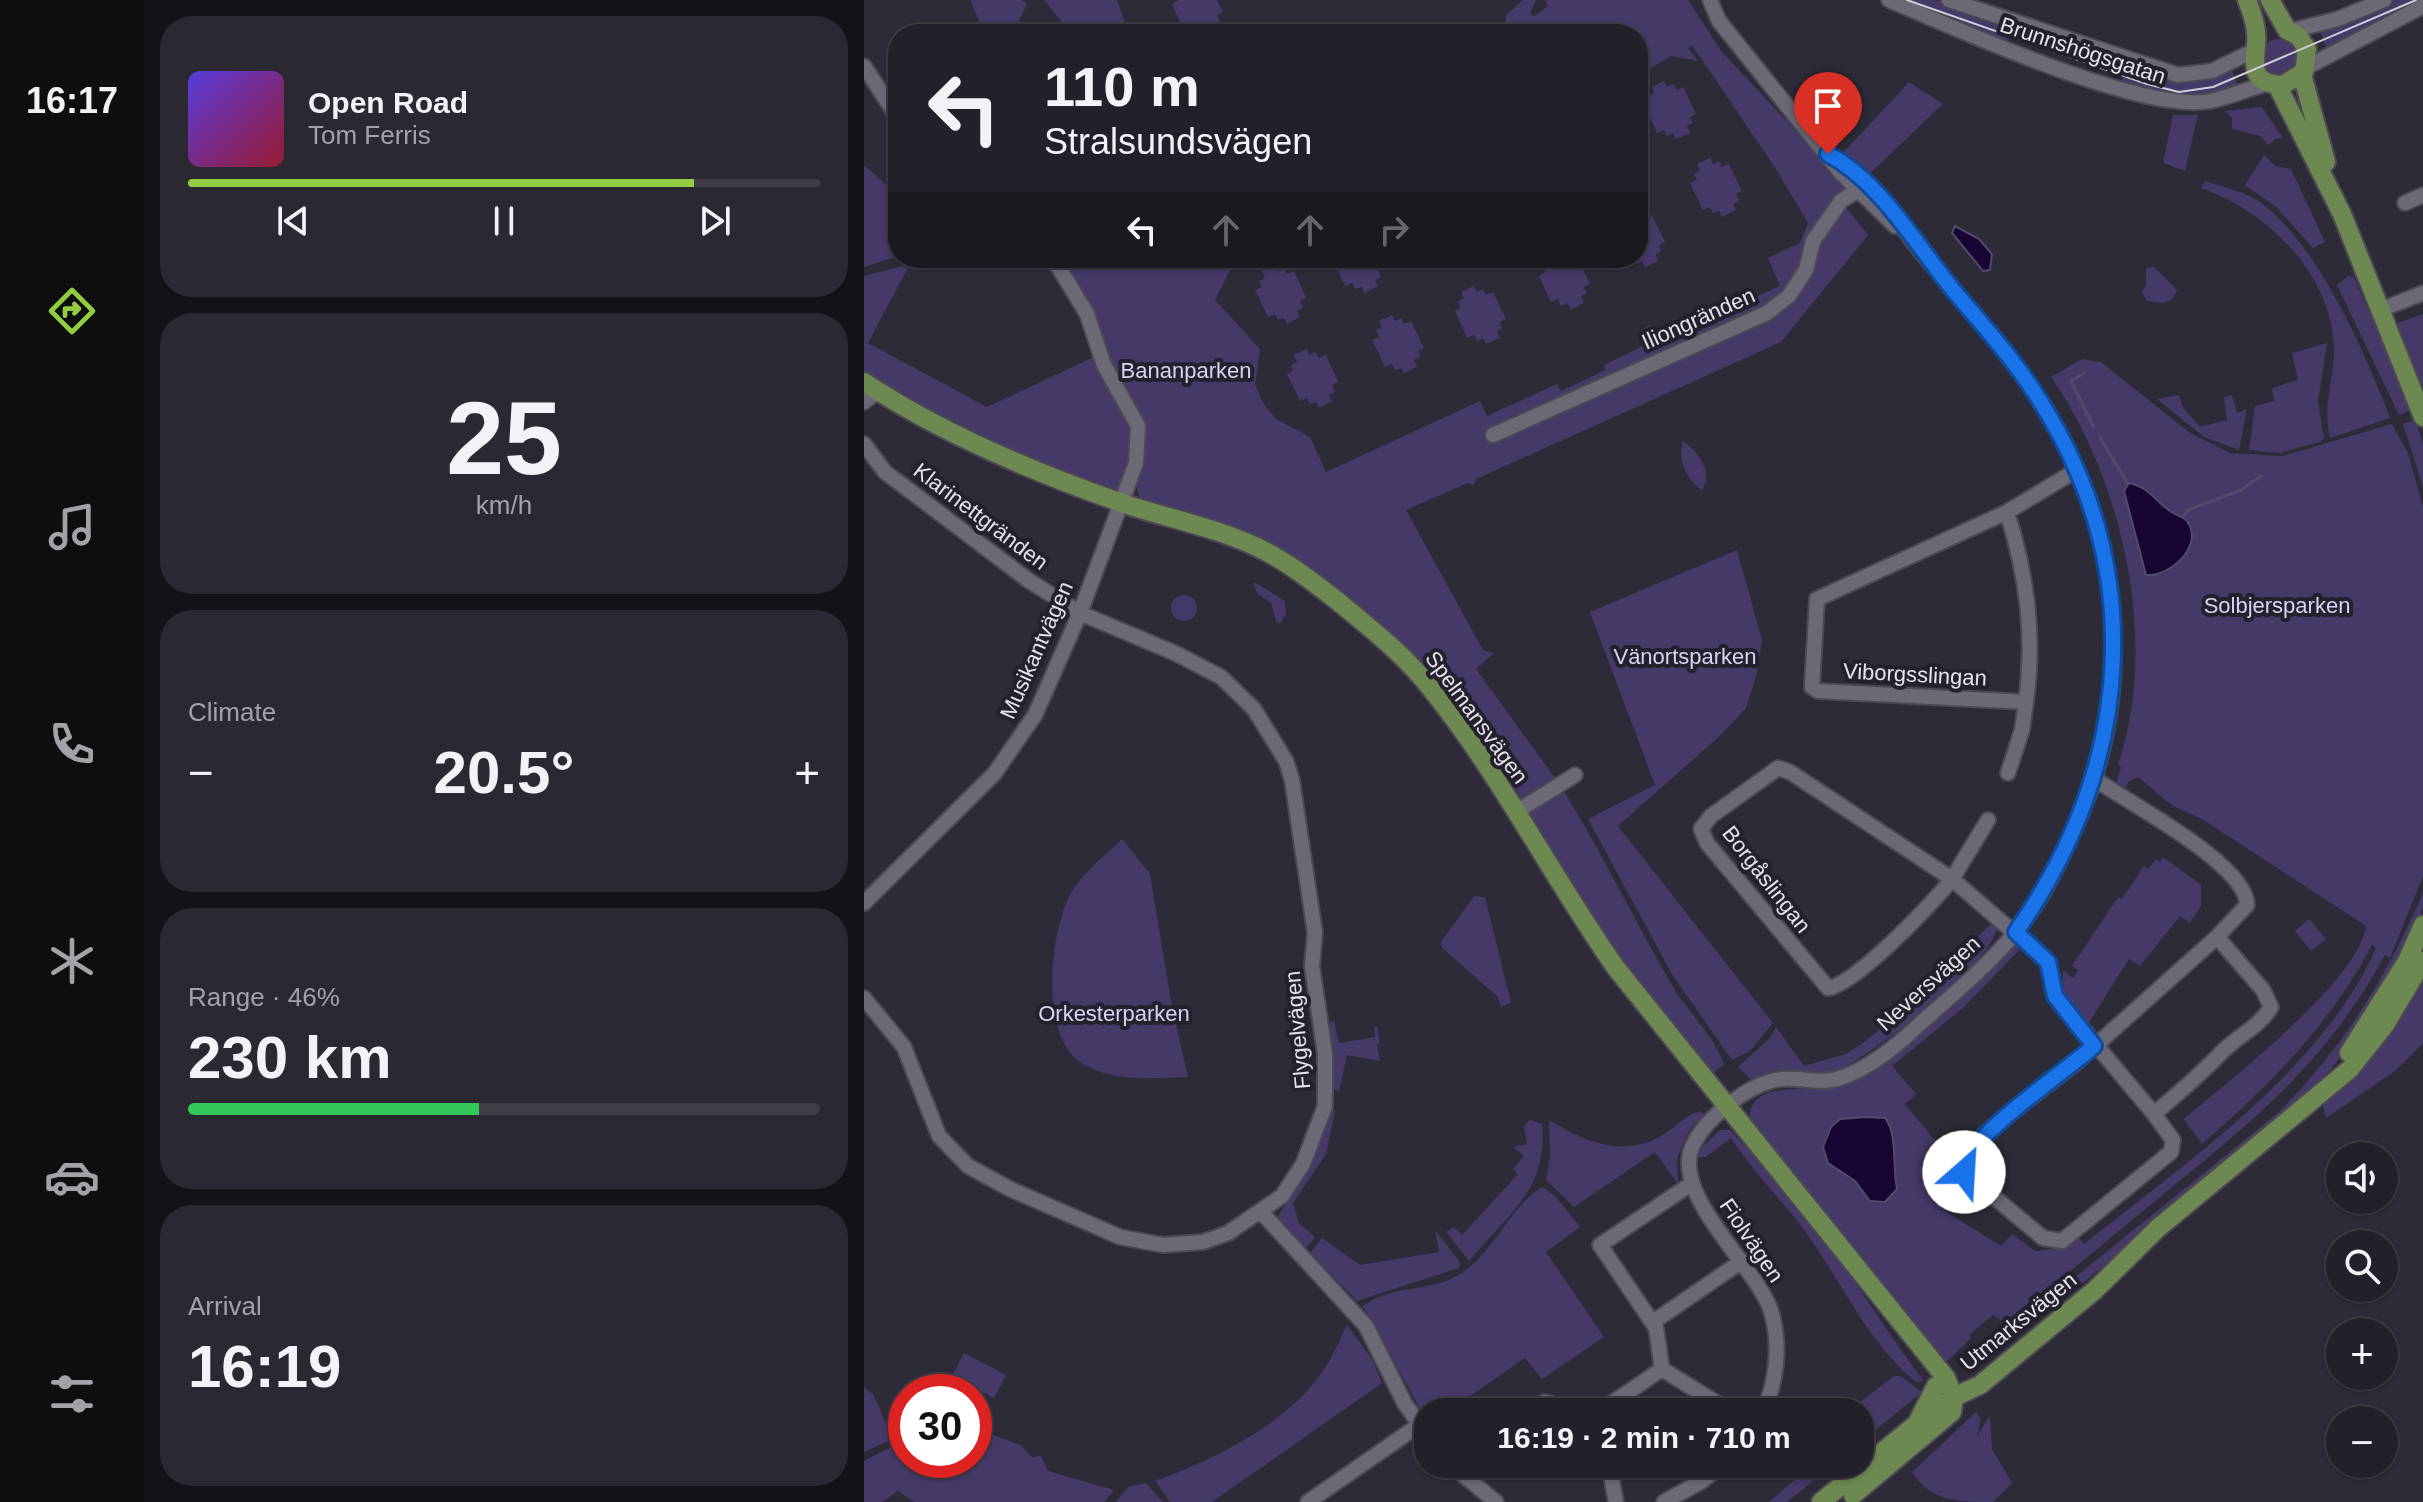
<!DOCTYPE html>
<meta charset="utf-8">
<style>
body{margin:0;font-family:Arial,sans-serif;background:#2a2831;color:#f1f3f6;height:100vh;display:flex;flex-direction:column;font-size:30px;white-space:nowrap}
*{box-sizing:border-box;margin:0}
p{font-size:26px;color:#a2a3a8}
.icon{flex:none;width:44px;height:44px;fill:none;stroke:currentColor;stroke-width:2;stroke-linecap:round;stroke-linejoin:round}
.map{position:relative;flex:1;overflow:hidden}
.panel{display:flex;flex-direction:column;gap:16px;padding:16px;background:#131217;width:720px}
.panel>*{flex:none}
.hud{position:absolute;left:24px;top:24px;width:760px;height:244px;border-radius:32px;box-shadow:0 2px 6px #0004,0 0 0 2px #3f3e46;background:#222029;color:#f1f3f6;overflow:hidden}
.fabs{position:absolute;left:1462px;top:1142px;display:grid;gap:16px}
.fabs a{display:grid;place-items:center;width:72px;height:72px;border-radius:50%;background:#222029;box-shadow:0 2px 6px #0004,0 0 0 2px #3f3e46;font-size:40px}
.speed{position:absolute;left:24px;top:1374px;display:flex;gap:16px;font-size:40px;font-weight:700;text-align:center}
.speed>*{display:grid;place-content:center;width:104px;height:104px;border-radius:50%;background:#222029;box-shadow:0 2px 6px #0004,0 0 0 2px #3f3e46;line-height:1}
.speed .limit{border:12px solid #d22;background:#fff;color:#111}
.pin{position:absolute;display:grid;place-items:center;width:68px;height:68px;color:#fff;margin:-82px -34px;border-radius:50% 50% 50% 0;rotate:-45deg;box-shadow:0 0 8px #0007}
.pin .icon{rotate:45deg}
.me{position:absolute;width:88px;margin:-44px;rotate:26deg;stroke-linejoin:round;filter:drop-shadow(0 0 6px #0008)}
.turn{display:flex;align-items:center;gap:28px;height:168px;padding:0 24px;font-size:36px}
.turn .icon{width:104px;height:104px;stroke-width:2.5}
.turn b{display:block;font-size:56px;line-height:68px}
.lanes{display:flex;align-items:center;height:76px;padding:0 24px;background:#0003;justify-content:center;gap:40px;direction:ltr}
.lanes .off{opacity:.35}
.big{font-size:60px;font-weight:700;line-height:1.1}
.panel .card{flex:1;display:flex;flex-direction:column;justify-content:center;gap:12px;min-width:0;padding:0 28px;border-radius:32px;background:#2a2831}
.panel .dial{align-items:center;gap:0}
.dial b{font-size:104px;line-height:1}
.song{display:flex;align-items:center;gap:24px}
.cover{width:96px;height:96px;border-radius:12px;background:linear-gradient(135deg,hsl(250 70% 55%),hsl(350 70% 35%))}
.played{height:8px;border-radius:4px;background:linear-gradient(90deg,#91cd3f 80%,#3f3e46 80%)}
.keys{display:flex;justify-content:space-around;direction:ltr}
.heat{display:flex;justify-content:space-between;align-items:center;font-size:44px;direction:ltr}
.charge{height:12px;border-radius:6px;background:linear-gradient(90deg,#34c759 46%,#3f3e46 0)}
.trip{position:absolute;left:550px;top:1398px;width:460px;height:80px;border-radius:32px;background:#222029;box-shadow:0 2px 6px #0004,0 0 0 2px #3f3e46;font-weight:700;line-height:80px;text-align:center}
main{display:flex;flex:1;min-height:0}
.tabs{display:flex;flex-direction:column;width:144px;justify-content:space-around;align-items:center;background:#0e0d10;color:#a2a3a8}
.tabs .icon{width:56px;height:56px}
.tabs .current{color:#91cd3f}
.tabs b{font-size:36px;color:#f1f3f6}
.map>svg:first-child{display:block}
.green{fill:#453968}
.water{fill:#170634;stroke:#54486b;stroke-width:2}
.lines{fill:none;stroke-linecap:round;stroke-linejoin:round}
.stream{stroke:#54486b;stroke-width:3}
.minor-casing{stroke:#4c4953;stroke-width:18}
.major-casing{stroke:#4c4953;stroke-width:22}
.minor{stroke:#6c6977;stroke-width:14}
.major{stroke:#6e8851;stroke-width:18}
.tram{stroke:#cecdd5;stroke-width:2}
.route-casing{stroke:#114b97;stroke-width:20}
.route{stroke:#1a73e8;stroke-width:14}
.labels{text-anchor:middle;stroke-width:8;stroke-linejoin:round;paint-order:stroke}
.street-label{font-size:22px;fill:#e4e3eb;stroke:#24212d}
.park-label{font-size:22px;fill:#d8d2f3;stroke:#24212d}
</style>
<main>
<nav class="tabs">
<b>16:17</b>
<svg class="icon current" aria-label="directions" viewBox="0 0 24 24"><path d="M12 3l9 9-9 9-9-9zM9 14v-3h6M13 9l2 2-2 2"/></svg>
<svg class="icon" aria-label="music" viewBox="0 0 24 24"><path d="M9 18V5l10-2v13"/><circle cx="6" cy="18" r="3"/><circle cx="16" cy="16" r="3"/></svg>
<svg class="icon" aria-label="phone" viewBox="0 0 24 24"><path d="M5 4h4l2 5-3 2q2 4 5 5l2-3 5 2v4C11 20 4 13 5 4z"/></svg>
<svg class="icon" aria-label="climate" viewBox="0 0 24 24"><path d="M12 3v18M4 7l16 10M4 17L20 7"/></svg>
<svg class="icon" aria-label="car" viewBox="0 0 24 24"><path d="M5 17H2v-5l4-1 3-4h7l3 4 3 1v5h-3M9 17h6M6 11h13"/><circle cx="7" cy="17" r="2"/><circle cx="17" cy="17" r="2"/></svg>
<svg class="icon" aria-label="filters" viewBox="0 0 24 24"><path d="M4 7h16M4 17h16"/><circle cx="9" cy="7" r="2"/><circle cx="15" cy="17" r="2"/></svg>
</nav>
<section class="panel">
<div class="card">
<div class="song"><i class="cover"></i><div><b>Open Road</b><p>Tom Ferris</p></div></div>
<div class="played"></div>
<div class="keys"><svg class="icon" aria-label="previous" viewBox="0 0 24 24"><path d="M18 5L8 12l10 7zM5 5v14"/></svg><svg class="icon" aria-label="pause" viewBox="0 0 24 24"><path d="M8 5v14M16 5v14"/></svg><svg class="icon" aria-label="next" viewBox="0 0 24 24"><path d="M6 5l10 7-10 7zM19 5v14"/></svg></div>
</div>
<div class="card dial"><b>25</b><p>km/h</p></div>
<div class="card"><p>Climate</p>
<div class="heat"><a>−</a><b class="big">20.5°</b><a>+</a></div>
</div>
<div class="card"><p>Range · 46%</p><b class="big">230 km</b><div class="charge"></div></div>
<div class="card"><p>Arrival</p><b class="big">16:19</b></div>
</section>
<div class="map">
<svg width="1559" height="1502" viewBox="0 0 1559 1502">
<rect width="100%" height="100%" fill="#2d2b37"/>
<path class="green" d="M106 0H158L163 4 148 34H121Z
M180 0H253L265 34H185L197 21Z
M314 0H353L359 12 353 15 356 21 350 24 353 31 330 34 327 28 320 31 308 4Z
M659 0H672L666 13 670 16 684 6 681 0H824L858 52 966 167 1045 82 1079 104 977 201 1004 235 917 342 612 479 610 485 604 483 542 510 619 650 630 653 612 669 694 782 656 805 591 708 460 583 276 499 269 472 256 502 14 391 0 380V276L46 264 4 343 123 407 236 354 189 258H372L351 300 396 349 391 385 401 406 412 419 446 437 462 472 616 401 623 416 693 384 697 391 742 370 740 365 787 342 780 328 787 325 798 347 853 323 846 308 883 291 887 299 916 286 904 258 936 243 944 223 912 169 828 45 824 48 834 61 808 56 774 75V34H642V15Z
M1035 0H1072L1150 22 1143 45Z
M1530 0H1559L1463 49 1455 29Z
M1397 57a18 18 0 1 1 36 0a18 18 0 1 1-36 0Z
M1265 62 1295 73 1366 64 1374 86 1325 97 1257 84Z
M800 81 803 87 810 84 813 90 819 87 832 114 826 117 829 123 823 126 826 133 812 139 809 133 803 136 800 130 793 133 781 106 787 102 784 96 790 93 788 87Z
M1398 107 1419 138 1411 139 1405 145 1396 136 1368 129V118L1361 111Z
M1309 115H1334L1321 171 1299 163Z
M1400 155 1411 166 1427 169 1461 242 1449 248 1412 207 1381 185Z
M846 158 849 164 855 161 858 167 865 164 878 191 872 194 875 201 869 204 872 210 858 217 855 211 849 213 846 207 839 210 826 183 833 180 830 174 836 170 833 164Z
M0 165 26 188 34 182V256L0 267Z
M1341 181C1357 187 1379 191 1393 200 1451 238 1502 354 1526 418L1466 438C1458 404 1470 383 1470 352 1470 276 1405 212 1337 188Z
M778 212 781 218 788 215 801 242 795 245 797 251 792 254 794 261 781 267 778 261 772 264 769 258H774V214Z
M516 258 520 267 514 270 517 277 511 280 514 286 500 293 498 287 491 289 488 283 481 286 469 259Z
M682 258H714L726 284 720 287 723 293 717 296 720 303 707 309 703 303 697 306 694 299 687 302 675 276 681 272 678 266 685 263Z
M410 265 413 271 420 268 423 274 430 271 442 298 436 301 439 308 433 311 436 317 423 324 420 318 414 320 411 314 404 317 391 290 398 287 395 281 401 278 398 271Z
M1290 267 1313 290 1309 299 1299 303 1283 301 1278 292 1282 285V268Z
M1484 276 1490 277 1548 410 1535 415 1473 285Z
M610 286 613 292 619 289 622 295 629 292 642 319 636 322 638 328 633 331 636 338 622 344 619 338 613 341 610 335 603 338 591 311 597 307 594 301 600 298 597 292Z
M1559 314V403L1531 324Z
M528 315 531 321 537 318 540 324 547 321 560 348 554 351 556 357 550 360 553 367 540 373 537 368 531 370 528 364 521 367 508 340 515 337 512 330 518 327 515 321Z
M1463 343 1454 402 1460 438 1456 442 1416 453 1385 450 1391 406 1410 401 1408 388 1434 380 1428 353Z
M443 349 445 355 452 352 455 358 462 355 474 382 468 385 471 392 465 395 468 401 455 408 452 402 446 404 443 398 436 401 423 374 429 371 427 365 433 362 430 355Z
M1218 359 1237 362 1326 433 1366 453 1419 456 1528 424 1544 453 1559 507V876L1526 958 1521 955C1465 1058 1396 1115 1307 1188 1252 1233 1197 1279 1142 1324L1129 1315 1106 1334 1107 1338 1078 1366 886 1122C881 1075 955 1095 981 1085 1031 1067 1112 983 1149 944L1155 943 1159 946 1100 1007 1028 1066 1052 1094 1041 1104 1068 1137 1099 1164 1100 1172 1076 1208 1137 1246 1148 1234 1171 1251 1196 1248 1213 1237 1220 1244C1321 1163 1459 1069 1512 948L1508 945C1465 1026 1406 1085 1338 1144L1320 1119C1364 1081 1495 981 1502 926L1338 819 1309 806 1274 777 1265 781 1260 792 1251 787 1257 767 1254 764C1296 644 1258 478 1187 377Z
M1315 395 1318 406 1336 427 1363 420 1360 397 1368 395 1373 413 1383 409 1375 450 1340 437 1293 399Z
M1551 420 1559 443V487L1539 424Z
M819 441C834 451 850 473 838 490 823 481 813 459 819 441Z
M873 550 898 640 893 673 882 708 858 734 754 826 909 1023 886 1051 868 1060 809 976 724 819 791 785 726 612Z
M392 583 421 601 422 614 416 624 412 621 407 603 394 594 389 584Z
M307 608a13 13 0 1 1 26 0a13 13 0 1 1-26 0Z
M698 788C738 853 771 921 809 987 825 1013 850 1036 860 1064L849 1073 733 929 660 812Z
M258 839 286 874 309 1012 324 1077C288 1078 248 1083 216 1062 175 1034 186 930 207 893 218 873 242 855 258 839Z
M1299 857 1337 885V906L1326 923 1316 916 1276 966 1265 959 1224 1024 1198 994 1199 970 1209 978 1214 970 1208 966 1254 897 1258 899 1280 866 1284 869 1292 859 1296 862Z
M1559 893V908L1538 959 1510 1010 1460 1079 1419 1118 1179 1316 1175 1313 1165 1321 1162 1317 1415 1112C1481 1045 1521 979 1559 893Z
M610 896 621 897 647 1003 637 1007 634 997 578 948 577 942Z
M1445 919 1462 939 1447 951 1431 931Z
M1129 921 1133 925C1135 959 1005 1058 972 1071 952 1078 930 1068 910 1071 902 1073 894 1078 887 1080L874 1067 906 1038 912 1027 940 1066 982 1054 999 1043 1066 988Z
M1559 972V1043L1531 1071 1462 1118 1459 1105 1498 1064Z
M470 1021 475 1043 511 1037 510 1027 513 1026 516 1043 513 1044 516 1061 483 1055 475 1092 468 1088 466 1022Z
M465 1111H471L462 1154 429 1203 435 1223 451 1237 442 1248 413 1218 451 1157Z
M836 1111 840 1115 825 1131 813 1158 814 1184 791 1152 710 1207 682 1180 686 1156 685 1120C719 1141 760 1159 799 1135 811 1127 823 1114 836 1111Z
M666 1120 678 1124C684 1190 644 1214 605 1261L582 1232 590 1227 598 1235 654 1174 649 1169 660 1156 649 1147 663 1144 660 1126Z
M856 1130H866C907 1173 947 1219 981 1268 1008 1306 1031 1344 1060 1381L1052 1382C1005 1344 978 1283 943 1234 919 1201 889 1172 867 1138L842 1157H834L837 1148Z
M679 1187 693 1198 716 1227 682 1252 740 1337 678 1379 661 1358 583 1412H564V1423L499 1306C526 1285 564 1292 593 1276 626 1259 651 1199 679 1187Z
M571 1230 596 1262 595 1268 493 1301 446 1253 458 1238 496 1265 575 1252Z
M483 1325 508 1359 518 1383 348 1502H306L291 1481C348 1460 414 1429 453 1379 466 1363 474 1343 483 1325Z
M100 1353 142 1375 130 1398 88 1376Z
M1030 1376H1036L1058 1392 996 1443V1412H983Z
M0 1387 9 1394 29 1439 0 1452Z
M1112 1412 1117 1419 1113 1436 1126 1415 1128 1449 1148 1483 1129 1502C1095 1502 1067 1502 1048 1472Z
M110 1428 156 1445 168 1457 177 1456 184 1471 250 1490 240 1502H50L34 1491 18 1502H0V1461L29 1446 36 1451 42 1447V1460H110Z
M949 1464H970L923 1502H905Z
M282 1483 299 1502H252L264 1487Z"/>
<path class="water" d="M1091 226 1115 239 1128 254 1126 270 1119 271 1088 233Z
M1265 483C1285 487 1292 502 1306 511 1314 517 1321 515 1326 526 1336 550 1304 577 1282 575L1260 491Z
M1002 1117 1021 1118C1034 1134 1028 1165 1033 1189L1021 1202 1006 1201 991 1181 964 1163 959 1147 967 1127 976 1119Z"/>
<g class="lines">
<path class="stream" d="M1220 373 1207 381 1229 426
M1236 438 1264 484
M1319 517 1324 510 1377 490 1397 476"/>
<defs>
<path id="minor" d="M846 0 855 21 977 173 1031 226
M1025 0C1093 29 1279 114 1346 101 1366 97 1386 88 1405 83
M1085 0 1314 75 1348 71 1389 51
M1426 31 1474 19 1520 0
M0 66 34 118
M1443 67 1559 6
M1541 203 1559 195
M1516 310 1559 293
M0 402 14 391
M629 435 903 313 925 296 942 270 949 241 977 201 1005 183
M0 444 21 472 164 580 216 613 313 654 357 677 390 709 422 761 428 780 451 933 448 966 461 1054V1106L439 1164 418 1196 364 1233 339 1242 299 1245 256 1237 146 1189 104 1166 75 1136 40 1047 0 998
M1143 512 953 599 948 687 954 691 1162 702C1171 635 1163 576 1143 512L1213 470
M1144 773 1158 730 1162 702
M652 812 711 775
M1124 820 1088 879 926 772 914 768 847 816 837 829 843 843 964 988C991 985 1070 902 1088 879L1184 962 1191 996 1290 1114C1313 1094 1334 1077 1356 1054 1371 1037 1395 1028 1407 1007L1399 990 1353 937 1383 905C1383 864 1264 803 1231 779
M0 903 130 774 171 715 216 613 272 463 274 426 240 365 223 314 189 258
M1290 1114 1309 1140 1307 1152 1198 1241 1179 1238 1100 1172V1158L1119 1135 1213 1062 1353 937
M398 1213 502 1326 541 1404 564 1436
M789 1322 878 1261
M798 1369 867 1412
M662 1412 681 1402 712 1412
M735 1412 798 1369 792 1328 736 1245 827 1184
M899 1412C913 1382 917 1343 907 1311 891 1264 803 1192 830 1143 844 1116 887 1082 918 1079 936 1077 956 1084 973 1079 1005 1070 1036 1043 1059 1021 1091 993 1124 965 1151 933 1179 900 1197 860 1214 822 1277 680 1255 514 1168 388 1147 357 1122 329 1098 301 1081 280 1063 260 1047 239 1022 205 1003 175 964 154
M586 1464 632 1502
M745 1464 752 1502
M444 1502 555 1425
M800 1502 838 1481 859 1464"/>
<path id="major" d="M1383 0C1387 10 1391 21 1392 32 1395 55 1378 84 1419 85L1440 72 1443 49 1434 36 1423 30 1406 0
M1438 74 1462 162
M1413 85 1478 214 1559 417
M0 382C75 432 172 473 258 503 305 519 356 528 401 551 426 564 449 582 471 599 505 627 541 655 568 690 638 777 688 877 752 968L1082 1378 1090 1397 1088 1412 989 1495
M1485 1053 1543 961 1559 925
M1055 1419 1072 1386
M957 1502 1050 1426 1090 1397 1116 1385 1231 1290 1294 1228 1486 1069 1521 1025 1559 961"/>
</defs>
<use href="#minor" class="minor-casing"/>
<use href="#major" class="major-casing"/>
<use href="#minor" class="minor"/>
<use href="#major" class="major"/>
<path class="tram" d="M1043 0 1283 84 1315 92 1349 87 1552 0"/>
</g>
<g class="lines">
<defs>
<path id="route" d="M964 154C1017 182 1052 245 1090 291 1117 323 1146 355 1169 390 1286 566 1270 762 1152 932L1184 962 1191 996 1230 1046C1204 1070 1096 1141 1100 1172"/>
</defs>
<use href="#route" class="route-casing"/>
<use href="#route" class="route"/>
</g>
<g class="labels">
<g class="street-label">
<text transform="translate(1219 50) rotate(18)" y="8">Brunnshögsgatan</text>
<text transform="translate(834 318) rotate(-24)" y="8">Iliongränden</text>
<text transform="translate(117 516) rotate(37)" y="8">Klarinettgränden</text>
<text transform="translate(172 650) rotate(-66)" y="8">Musikantvägen</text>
<text transform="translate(1051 674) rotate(3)" y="8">Viborgsslingan</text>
<text transform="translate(613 717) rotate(54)" y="8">Spelmansvägen</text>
<text transform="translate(903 879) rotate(52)" y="8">Borgåslingan</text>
<text transform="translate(1064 983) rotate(-42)" y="8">Neversvägen</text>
<text transform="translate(433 1030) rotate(-95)" y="8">Flygelvägen</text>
<text transform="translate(888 1240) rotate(56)" y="8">Fiolvägen</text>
<text transform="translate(1154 1321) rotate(-39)" y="8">Utmarksvägen</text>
</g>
<g class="park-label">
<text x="322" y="378">Bananparken</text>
<text x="1413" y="613">Solbjersparken</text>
<text x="821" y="664">Vänortsparken</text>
<text x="250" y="1021">Orkesterparken</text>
</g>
</g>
</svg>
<div class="fabs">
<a><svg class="icon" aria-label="sound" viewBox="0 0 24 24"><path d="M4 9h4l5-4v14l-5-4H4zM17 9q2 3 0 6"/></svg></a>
<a><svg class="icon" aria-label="search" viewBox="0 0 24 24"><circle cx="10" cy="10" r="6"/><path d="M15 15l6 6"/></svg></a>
<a>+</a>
<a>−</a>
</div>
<div class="speed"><div class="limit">30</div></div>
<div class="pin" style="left:964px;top:154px;background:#d93025"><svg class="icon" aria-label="arrive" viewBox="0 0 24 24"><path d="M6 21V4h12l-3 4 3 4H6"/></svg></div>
<svg class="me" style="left:1100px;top:1172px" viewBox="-20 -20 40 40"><circle r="19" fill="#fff"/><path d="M0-13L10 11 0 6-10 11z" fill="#1a73e8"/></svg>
<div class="trip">16:19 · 2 min · 710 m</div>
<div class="hud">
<div class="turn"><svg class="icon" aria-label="left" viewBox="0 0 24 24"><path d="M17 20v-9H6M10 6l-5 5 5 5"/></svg><div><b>110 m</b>Stralsundsvägen</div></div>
<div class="lanes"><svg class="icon" aria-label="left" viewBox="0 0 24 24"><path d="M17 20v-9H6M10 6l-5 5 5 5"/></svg><svg class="icon off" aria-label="ahead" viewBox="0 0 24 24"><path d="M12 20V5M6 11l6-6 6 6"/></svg><svg class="icon off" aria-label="ahead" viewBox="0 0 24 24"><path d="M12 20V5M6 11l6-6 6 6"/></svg><svg class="icon off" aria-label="right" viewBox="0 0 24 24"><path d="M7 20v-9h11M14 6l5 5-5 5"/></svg></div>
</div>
</div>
</main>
